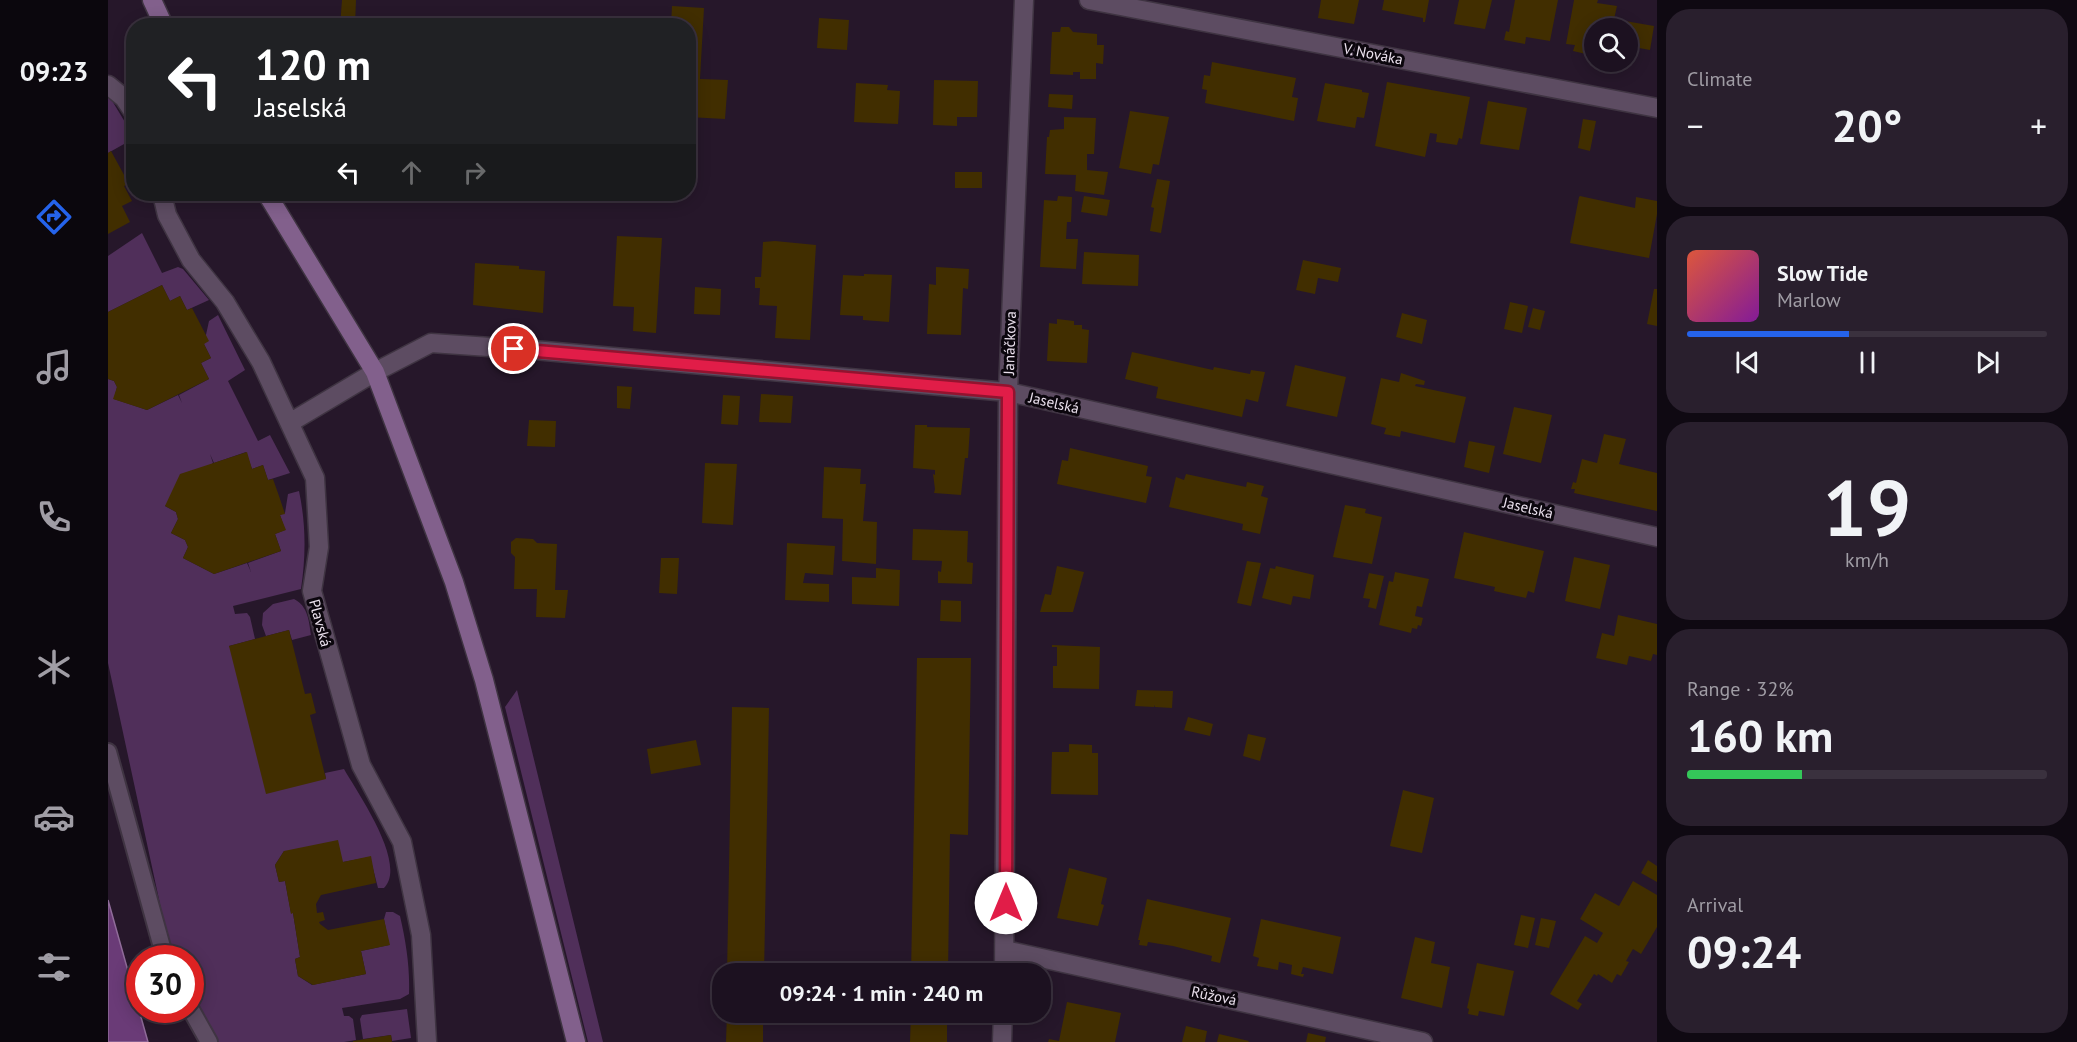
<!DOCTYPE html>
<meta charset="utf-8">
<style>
body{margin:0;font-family:"PT Sans",sans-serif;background:#291f2d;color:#f1f3f6;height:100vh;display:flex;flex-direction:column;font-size:22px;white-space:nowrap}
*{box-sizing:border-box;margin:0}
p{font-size:20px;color:#a09da5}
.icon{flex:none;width:33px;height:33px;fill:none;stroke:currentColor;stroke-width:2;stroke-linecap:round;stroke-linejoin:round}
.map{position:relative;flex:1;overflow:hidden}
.sheet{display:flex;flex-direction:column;gap:9px;padding:9px;background:#0f0912;width:420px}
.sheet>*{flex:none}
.guide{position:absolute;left:18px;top:18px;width:570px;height:183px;border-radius:24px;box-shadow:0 3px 15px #0003,0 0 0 2px #3a313e;background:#202124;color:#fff;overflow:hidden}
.tools{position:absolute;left:1476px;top:18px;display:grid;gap:12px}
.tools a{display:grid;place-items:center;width:54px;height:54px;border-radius:50%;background:#1c1120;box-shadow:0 3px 15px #0003,0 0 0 2px #3a313e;font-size:30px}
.speed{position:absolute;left:18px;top:945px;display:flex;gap:12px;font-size:30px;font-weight:700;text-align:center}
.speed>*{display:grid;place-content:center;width:78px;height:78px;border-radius:50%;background:#1c1120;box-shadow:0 3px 15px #0003,0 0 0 2px #3a313e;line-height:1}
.speed .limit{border:9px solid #d22;background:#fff;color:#111}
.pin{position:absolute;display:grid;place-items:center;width:51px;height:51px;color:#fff;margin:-26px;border:3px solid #fff;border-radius:50%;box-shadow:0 2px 6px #0007}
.me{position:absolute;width:66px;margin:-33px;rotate:0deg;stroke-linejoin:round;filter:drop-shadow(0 0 4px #0008)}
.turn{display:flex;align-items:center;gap:21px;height:126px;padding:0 30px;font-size:27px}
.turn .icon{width:78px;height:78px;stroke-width:2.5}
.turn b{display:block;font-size:42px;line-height:51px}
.lanes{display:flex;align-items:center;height:57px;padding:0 30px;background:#0003;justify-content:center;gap:30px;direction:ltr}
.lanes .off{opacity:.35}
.big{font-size:45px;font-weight:600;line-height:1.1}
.sheet .card{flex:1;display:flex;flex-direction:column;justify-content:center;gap:9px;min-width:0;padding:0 21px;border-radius:24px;background:#291f2d}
.sheet .dial{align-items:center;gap:0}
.dial b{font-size:78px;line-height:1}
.song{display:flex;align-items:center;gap:18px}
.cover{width:72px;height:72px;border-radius:9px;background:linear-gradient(135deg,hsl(10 70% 55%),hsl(290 70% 35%))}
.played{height:6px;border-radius:3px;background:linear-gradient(90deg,#2563eb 45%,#3a313e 45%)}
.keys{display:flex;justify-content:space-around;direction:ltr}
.heat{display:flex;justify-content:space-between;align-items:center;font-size:33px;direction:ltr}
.charge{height:9px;border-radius:4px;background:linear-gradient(90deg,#34c759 32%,#3a313e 0)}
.trip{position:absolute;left:604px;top:963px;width:339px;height:60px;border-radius:24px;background:#1c1120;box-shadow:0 3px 15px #0003,0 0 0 2px #3a313e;font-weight:600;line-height:60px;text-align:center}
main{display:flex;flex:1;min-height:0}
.tab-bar{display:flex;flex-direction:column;width:108px;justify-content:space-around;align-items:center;background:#0b070d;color:#a09da5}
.tab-bar .icon{width:42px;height:42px}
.tab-bar .current{color:#2563eb}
.tab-bar b{font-size:27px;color:#f1f3f6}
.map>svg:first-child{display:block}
.green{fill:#502f5a}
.water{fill:#6a3b77;stroke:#906c9a;stroke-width:1.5}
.building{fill:#412e00}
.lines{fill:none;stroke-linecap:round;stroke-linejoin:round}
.lane-casing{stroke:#3f3442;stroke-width:20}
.street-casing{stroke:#3f3442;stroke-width:21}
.secondary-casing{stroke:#3f3442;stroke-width:21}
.lane{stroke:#5d4c62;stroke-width:16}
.street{stroke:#5d4c62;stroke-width:18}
.secondary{stroke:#82608c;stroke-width:18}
.route-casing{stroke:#92132f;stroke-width:15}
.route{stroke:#e11d48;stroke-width:10}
.labels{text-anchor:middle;stroke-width:6;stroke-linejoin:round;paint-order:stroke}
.street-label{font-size:15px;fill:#eae0ed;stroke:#0b060d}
</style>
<main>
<nav class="tab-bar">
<b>09:23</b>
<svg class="icon current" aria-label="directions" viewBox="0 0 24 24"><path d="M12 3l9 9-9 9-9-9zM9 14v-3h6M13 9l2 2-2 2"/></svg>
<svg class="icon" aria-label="music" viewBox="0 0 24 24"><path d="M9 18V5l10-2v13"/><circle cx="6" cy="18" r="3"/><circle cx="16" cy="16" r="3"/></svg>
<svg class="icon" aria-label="phone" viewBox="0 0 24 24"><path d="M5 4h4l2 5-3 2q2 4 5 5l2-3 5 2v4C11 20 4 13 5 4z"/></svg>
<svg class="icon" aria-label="climate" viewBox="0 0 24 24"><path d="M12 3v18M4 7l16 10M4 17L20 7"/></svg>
<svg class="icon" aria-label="car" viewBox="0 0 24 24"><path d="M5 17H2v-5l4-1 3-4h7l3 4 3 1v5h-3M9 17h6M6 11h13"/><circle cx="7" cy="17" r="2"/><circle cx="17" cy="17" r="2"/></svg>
<svg class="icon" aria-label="filters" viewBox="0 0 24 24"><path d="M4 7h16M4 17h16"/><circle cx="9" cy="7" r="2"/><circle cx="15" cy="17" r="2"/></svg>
</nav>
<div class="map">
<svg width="1549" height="1042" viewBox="0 0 1549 1042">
<rect width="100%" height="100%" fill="#26172a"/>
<path class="green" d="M0 97 3 99 26 137 25 139 0 153Z
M34 233 54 273 70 267 75 269 101 300 79 310 72 296 62 301 54 285 0 312V256Z
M110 315 137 370 120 381 150 441 162 435 182 473 160 480 155 465 144 469 138 452 106 463 102 454 105 463 57 506 68 512 70 519 63 533 77 540 80 547 75 558 106 574 139 563 143 572 140 563 173 551 167 534 177 530 172 515 177 513 180 494 191 491C198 524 198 556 193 589L125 606 127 614 139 613 142 617 147 639 121 646 218 779 217 773 236 769C249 792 300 864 276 888H270L262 857 235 862 176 851 167 865 171 882 177 881 183 913H185L192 957 187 959 190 976 204 985 258 974 253 951 281 945 276 919 278 912H285L292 916C298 942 302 967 301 994L292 999 234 1008 236 1016H241L245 1019 248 1040 236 1042H109L83 992 82 958H65L63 955 0 663V379L6 381 9 387 6 399 39 410 70 395 74 403 71 395 101 379 93 363 103 358 96 344 101 321Z
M186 599C200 606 201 621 203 635L184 640 181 630 158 636 154 625 155 613 165 604Z
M409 690 495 1042H480L397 707Z
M299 1009 303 1038 284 1041 283 1035 255 1039 252 1019 254 1015Z"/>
<path class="water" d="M0 900 40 1042H0Z"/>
<path class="building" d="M234 0H248L247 26H232Z
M1213 0H1251L1246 24 1210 18Z
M1276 0H1321L1317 22H1315V18L1274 10Z
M1351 0H1384L1377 29 1346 24Z
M1407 0H1450L1442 41 1418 37 1417 44 1396 40 1398 31 1401 32Z
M1466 0H1490L1489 3 1509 6 1504 28H1486V50L1479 49 1478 54 1465 51 1467 45 1458 44Z
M564 6 596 8 592 79 620 80 617 119 580 117V26H563Z
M711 18 741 20 739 50 709 48Z
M1517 21 1546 26 1542 50 1520 46V28H1515Z
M953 27H961L965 32 989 34V45H996L995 64 988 63V79H972V72H965V75L942 74 944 32H952Z
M1104 62 1188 78 1184 97 1190 98 1186 121 1097 103 1099 90 1094 89 1096 75 1102 76Z
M826 80 870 81 869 117H849V126L825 125Z
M1279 82 1362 97 1354 139 1351 138 1349 145 1328 142 1329 134 1322 133 1317 157 1267 146Z
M748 83 780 85 779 90 792 91 790 124 746 122Z
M1217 83 1254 90V92L1261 93 1256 118 1249 117 1247 128 1209 121Z
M941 94 965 95 964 109 940 107Z
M1380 101 1419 108 1411 150 1372 144Z
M1022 111 1061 117 1051 165 1045 164 1043 174 1011 168Z
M956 117 988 118 986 154H979V170L1000 172 996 195 967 191 968 175 937 174 939 137H941L942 130 956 129Z
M1475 119 1488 121 1482 151 1470 148Z
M3 151 21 184 16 186 24 201 14 206 22 222 0 234V153Z
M847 172H874V188H847Z
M1049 179 1062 181 1053 233 1042 231 1046 208 1043 207Z
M950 196 964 197 963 222H959L958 239H970L968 269 932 267 936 200 949 201Z
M976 196 1002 200 999 216 973 212Z
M1472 196 1527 208 1528 197 1549 201V214L1541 258 1462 243 1471 197Z
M509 236 554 238 548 333 525 331 526 307 505 306Z
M667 241 708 245 702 340 667 338 669 306 651 305 652 288H647V277H653L655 242Z
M976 252 1031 255 1030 286 974 284Z
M1195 260 1233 268 1230 282 1210 278 1207 294 1188 290Z
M367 263 411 266V269L437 271 435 313 365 305Z
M828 267 861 269 860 289 855 288 853 335 819 334 821 284 828 285Z
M756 274 784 275 781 322 755 320V316L732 315 735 275 756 276Z
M54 285 62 301 72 296 79 310 84 308 101 341 96 344 103 358 93 363 101 379 39 410 5 399 9 387 6 381 0 379V312Z
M587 287 613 289 612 315 586 314Z
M1546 289H1549V326L1539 324Z
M1402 302 1420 306 1414 333 1396 329Z
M1425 308 1437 311 1432 330 1420 327Z
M1294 313 1319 320 1314 344 1288 337Z
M949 319 966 321V325H974V329L981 330 979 363 939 361 941 323 949 324Z
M1024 352 1105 370 1106 367 1142 374 1143 370 1157 372 1150 402 1138 399 1134 417 1048 398 1050 387 1017 379Z
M1187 365 1238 377 1229 417 1178 406Z
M1293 373 1317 381 1316 385 1308 384 1307 386 1358 397 1347 443 1293 431 1292 437 1276 434 1278 428 1263 424 1273 378 1291 382Z
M509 386 524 387 522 409 509 408Z
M653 394 685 396 683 423 651 422Z
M615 395 632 396 630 425 613 424Z
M1406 407 1444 415 1433 463 1395 454Z
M421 420 448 421 447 447 419 446Z
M807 425H819V427L862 428 860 458H857L853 495 826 493 827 489 825 474 827 475V470L805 468Z
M1496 434 1518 439 1511 464 1549 473V511L1466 493 1467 489H1463L1465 482 1468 483 1474 459 1489 463Z
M1361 441 1387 446 1381 473 1356 467Z
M962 448 1040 466 1038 476 1044 477 1038 503 949 484 954 460 960 461Z
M139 452 144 469 155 465 160 480 165 479 171 496 177 514 172 515 178 530 167 534 173 551 106 574 75 558 80 547 77 540 63 533 70 519 68 512 57 506 72 474Z
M597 463 629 464 625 525 594 523Z
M716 467 753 469 752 484H758L755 521 769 522 768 564 734 561 735 519 714 518Z
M1078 474 1138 487 1139 482 1156 486 1153 496 1160 498 1152 534 1134 530 1135 524 1061 507 1068 477 1076 480Z
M1237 505 1258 509 1257 513 1274 517 1264 564 1225 557Z
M805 529 860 531 859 562 865 563 864 584 830 583V571L833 572 834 561 804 560Z
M1356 532 1436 551 1426 593 1420 591 1418 598 1386 591 1387 587 1346 578Z
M408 538 425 539 429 543 449 544 447 590H460L457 618 428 617 429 589H406L407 557 403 553V542Z
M679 543 727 546 725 575 697 573 695 583 721 584V602L677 600Z
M1466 557 1502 565 1492 609 1457 601Z
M553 558H571L569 594 551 593Z
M1139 561 1153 563 1143 606 1129 603Z
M949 566 976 572 965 612H932L937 594 943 595Z
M1168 566 1206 575 1202 599 1185 596 1183 605 1154 598 1162 568 1167 569Z
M768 568 792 570 791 606 744 604V577L768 578Z
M1287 572 1321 579 1314 607 1309 606 1307 616 1315 618 1313 626 1310 625 1309 629 1304 628 1303 633 1271 625 1281 581 1285 582Z
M1261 573 1276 576 1268 609 1260 607 1262 599 1255 598Z
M833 600 853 601V622L832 621Z
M1510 615 1549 624V655L1545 654 1543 661 1521 656 1519 665 1488 658 1494 633 1506 636Z
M181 630 197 694 203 693 208 713 202 715 218 779 158 794 121 646Z
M944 645 992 647 991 689 945 688V666H949V647H944Z
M809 658H863L860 835 842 834 840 974H803Z
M1029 690 1065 691 1064 708 1047 707 1046 705V707L1027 706Z
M624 707 661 708 656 974H619Z
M1080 717 1105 724 1102 736 1076 730Z
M1140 734 1158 738 1152 761 1135 756Z
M588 740 593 765 543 774 539 749Z
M961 744 984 745V753H990V795L943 794 944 752H961Z
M1295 790 1326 798 1314 853 1282 846Z
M230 840 235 862 263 856 268 883 213 895 208 904 209 913 215 912 217 920 211 922 212 924 220 930 276 919 282 945 253 951 258 974 205 985 190 976 187 959 192 957 185 913 183 914 177 881 171 882 167 865 176 851Z
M1540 860 1549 866V882L1533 873Z
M961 868 999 878 993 904 996 905 990 926 949 918Z
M1525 881 1549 895V927L1533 954 1525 949 1518 961 1521 962 1513 976 1509 974 1504 983 1490 974 1489 976 1486 974 1469 1001 1474 1004 1470 1010 1442 994 1477 936 1489 943 1495 933 1472 919 1487 893 1511 906Z
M1039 899 1123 918 1112 963 1103 961 1104 956 1065 946 1040 942 1039 946 1031 945 1032 940H1030Z
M1413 915 1427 918 1420 948 1406 945Z
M1433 918 1448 921 1441 948 1427 945Z
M1153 919 1233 937 1225 974 1195 967 1193 974H1196L1195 977 1183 974 1184 965 1171 962 1170 970 1149 966 1151 958 1145 956Z
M1307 937 1327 942 1323 963 1342 967 1334 1008 1293 998Z
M1369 963 1406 971 1396 1016 1371 1011 1370 1016 1360 1014 1361 1009 1359 1008Z
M959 1002 1013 1013 1007 1042H940L941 1039 951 1041Z
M619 1012H655V1042H618Z
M803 1012H839V1042H802Z
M1078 1026 1099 1031 1097 1042H1074Z
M1200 1033 1218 1037 1217 1042H1198Z
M1111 1034 1141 1041 1140 1042H1109Z
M283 1035 284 1042H245V1041Z"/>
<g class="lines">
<defs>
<path id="lane" d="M0 752 57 958
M82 1008 101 1042"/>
<path id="street" d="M981 0 1549 108
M0 85 16 98 26 113
M54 194 59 215 83 260 117 302 153 362 207 478 211 547 204 591 253 765 294 842 313 935 319 1042
M183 422 267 372 323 343 426 350 900 392 1549 537
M897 950 1315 1042
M896 974 900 392 916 0
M894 1042 895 1012"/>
<path id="secondary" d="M44 0 56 26
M159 194 267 372 346 582 376 680 468 1042"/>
</defs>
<use href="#lane" class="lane-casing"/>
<use href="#street" class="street-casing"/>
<use href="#secondary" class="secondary-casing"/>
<use href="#lane" class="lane"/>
<use href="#street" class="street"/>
<use href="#secondary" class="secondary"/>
</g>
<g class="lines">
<defs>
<path id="route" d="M406 349 900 392 898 903"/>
</defs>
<use href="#route" class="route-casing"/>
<use href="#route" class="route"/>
</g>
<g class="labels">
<g class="street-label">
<text transform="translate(1265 54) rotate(11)" y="5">V. Nováka</text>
<text transform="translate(902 343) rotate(-88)" y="5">Janáčkova</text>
<text transform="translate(946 403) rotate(13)" y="5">Jaselská</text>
<text transform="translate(1420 508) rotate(13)" y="5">Jaselská</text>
<text transform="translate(212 623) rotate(75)" y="5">Plavská</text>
<text transform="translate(1106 996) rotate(12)" y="5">Růžová</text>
</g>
</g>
</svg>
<div class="tools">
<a><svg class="icon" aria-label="search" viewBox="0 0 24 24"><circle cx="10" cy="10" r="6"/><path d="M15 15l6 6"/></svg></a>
</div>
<div class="speed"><div class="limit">30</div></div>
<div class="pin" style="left:406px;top:349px;background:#d93025"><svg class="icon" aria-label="arrive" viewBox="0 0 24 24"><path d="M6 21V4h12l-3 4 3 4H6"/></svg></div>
<svg class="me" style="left:898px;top:903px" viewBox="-20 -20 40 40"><circle r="19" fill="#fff"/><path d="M0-13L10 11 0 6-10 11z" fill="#e11d48"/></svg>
<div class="trip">09:24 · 1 min · 240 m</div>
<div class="guide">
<div class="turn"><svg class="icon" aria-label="left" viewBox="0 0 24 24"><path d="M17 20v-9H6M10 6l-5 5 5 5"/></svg><div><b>120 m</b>Jaselská</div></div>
<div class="lanes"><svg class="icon" aria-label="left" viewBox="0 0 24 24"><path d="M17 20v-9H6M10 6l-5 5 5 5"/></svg><svg class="icon off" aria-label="ahead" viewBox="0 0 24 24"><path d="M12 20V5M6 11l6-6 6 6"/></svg><svg class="icon off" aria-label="right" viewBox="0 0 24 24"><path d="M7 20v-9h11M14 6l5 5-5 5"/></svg></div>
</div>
</div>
<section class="sheet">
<div class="card"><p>Climate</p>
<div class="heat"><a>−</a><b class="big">20°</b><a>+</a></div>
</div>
<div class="card">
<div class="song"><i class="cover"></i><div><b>Slow Tide</b><p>Marlow</p></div></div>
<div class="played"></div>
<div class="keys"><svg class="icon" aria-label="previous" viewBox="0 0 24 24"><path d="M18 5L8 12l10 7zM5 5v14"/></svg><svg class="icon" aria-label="pause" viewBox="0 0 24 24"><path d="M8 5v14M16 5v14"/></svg><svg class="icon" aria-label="next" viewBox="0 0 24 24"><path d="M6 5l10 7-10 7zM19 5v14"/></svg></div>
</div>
<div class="card dial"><b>19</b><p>km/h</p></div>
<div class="card"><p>Range · 32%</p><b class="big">160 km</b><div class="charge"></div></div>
<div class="card"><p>Arrival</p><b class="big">09:24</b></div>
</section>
</main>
